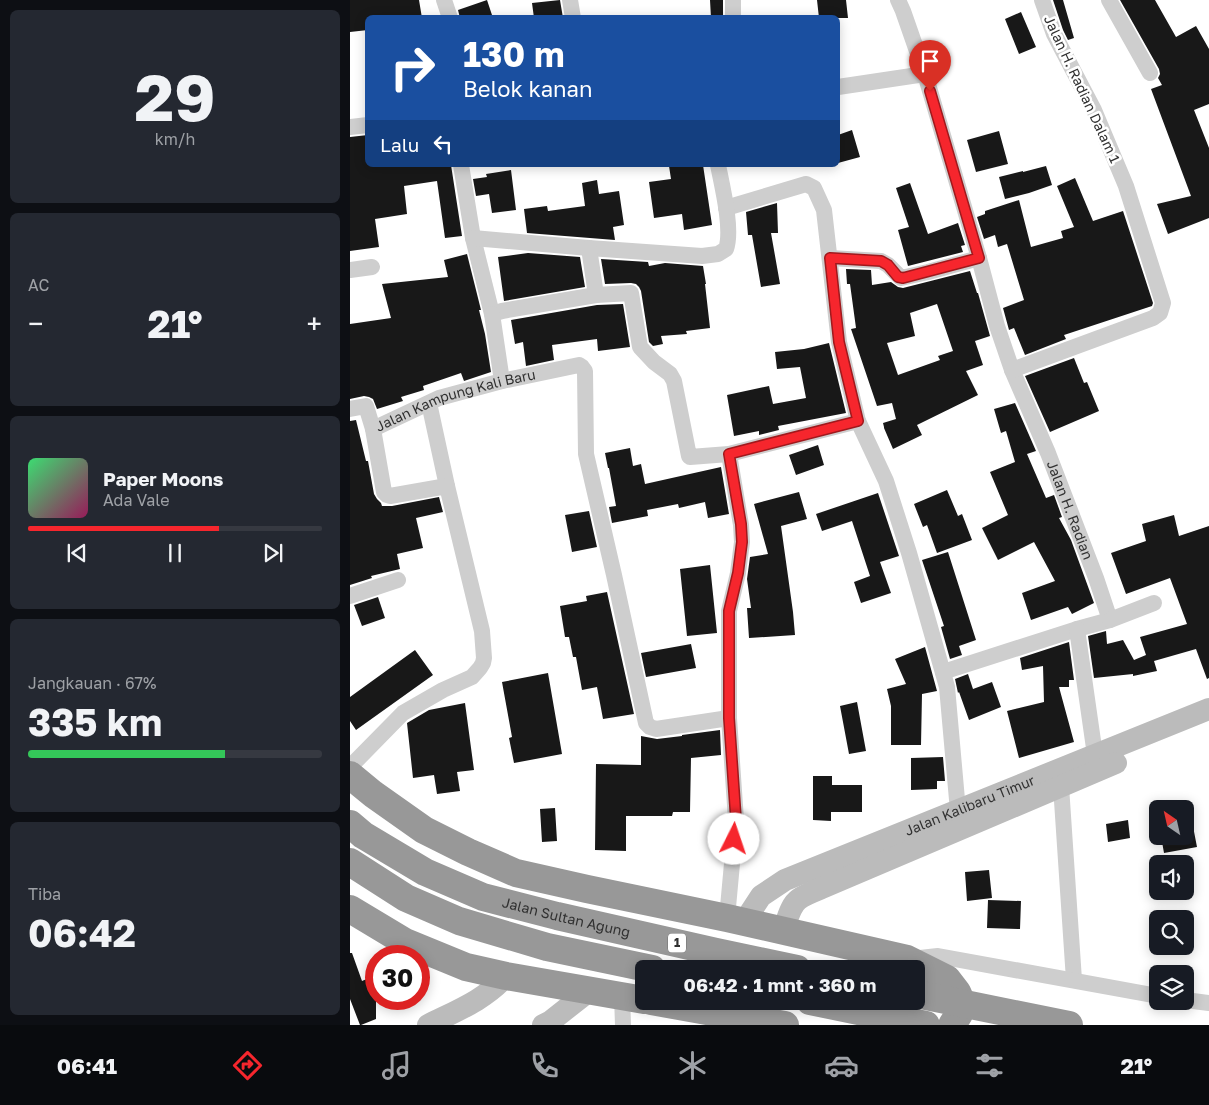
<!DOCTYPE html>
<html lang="id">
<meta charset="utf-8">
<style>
body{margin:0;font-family:"Golos Text",sans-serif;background:#242831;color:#f1f3f6;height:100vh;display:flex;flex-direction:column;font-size:19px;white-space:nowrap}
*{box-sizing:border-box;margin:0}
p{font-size:16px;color:#9ea1a6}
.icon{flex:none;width:28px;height:28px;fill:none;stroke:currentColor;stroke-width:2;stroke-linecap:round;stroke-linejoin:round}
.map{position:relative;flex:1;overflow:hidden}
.drawer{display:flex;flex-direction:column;gap:10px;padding:10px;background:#0d0f14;width:350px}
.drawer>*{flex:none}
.hud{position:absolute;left:15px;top:15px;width:475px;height:152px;border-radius:8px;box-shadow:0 2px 12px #0003;background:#1a4fa0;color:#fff;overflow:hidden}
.needle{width:32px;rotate:326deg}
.controls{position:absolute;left:799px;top:800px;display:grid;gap:10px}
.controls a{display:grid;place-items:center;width:45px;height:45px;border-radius:8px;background:#171b24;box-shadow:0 2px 12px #0003;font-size:25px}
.speed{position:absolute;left:15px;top:945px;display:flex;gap:10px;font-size:25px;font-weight:700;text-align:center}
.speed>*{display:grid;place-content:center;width:65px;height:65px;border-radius:50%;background:#171b24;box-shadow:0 2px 12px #0003;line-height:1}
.speed .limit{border:8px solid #d22;background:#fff;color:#111}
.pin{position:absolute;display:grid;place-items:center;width:42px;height:42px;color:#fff;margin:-51px -21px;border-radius:50% 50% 50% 0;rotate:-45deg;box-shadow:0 0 5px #0007}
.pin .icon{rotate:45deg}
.me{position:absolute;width:55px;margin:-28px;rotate:4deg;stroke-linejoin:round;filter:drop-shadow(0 0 4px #0008)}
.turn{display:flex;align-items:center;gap:18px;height:105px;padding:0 15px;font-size:22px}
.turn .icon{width:65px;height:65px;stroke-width:2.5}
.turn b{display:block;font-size:35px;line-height:42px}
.then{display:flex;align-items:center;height:48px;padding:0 15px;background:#0003;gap:10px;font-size:19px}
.big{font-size:38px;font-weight:700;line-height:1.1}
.drawer .card{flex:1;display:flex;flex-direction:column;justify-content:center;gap:8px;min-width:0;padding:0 18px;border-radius:8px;background:#242831}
.drawer .dial{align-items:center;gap:0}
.dial b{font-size:65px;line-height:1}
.song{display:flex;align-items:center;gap:15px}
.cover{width:60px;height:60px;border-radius:8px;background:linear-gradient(135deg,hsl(140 70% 55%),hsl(330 70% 35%))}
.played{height:5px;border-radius:2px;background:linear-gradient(90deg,#f6262d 65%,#363941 65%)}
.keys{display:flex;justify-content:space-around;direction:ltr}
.heat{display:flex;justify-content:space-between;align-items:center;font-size:28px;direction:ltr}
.charge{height:8px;border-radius:4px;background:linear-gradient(90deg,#34c759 67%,#363941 0)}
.trip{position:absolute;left:285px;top:960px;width:290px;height:50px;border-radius:8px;background:#171b24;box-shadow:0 2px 12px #0003;font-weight:700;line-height:50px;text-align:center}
.dock{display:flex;height:80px;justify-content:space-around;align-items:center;background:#090b0e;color:#9ea1a6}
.dock .icon{width:35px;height:35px}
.dock .active{color:#f6262d}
.dock b{font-size:22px;color:#f1f3f6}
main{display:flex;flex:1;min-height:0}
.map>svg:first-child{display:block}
.building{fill:#181818;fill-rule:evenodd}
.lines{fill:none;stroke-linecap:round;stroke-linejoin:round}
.street{stroke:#cecece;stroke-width:16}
.secondary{stroke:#bbb;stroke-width:22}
.highway{stroke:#989898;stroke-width:28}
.highway-bridge{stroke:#989898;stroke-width:28}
.route-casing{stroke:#a0191d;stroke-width:12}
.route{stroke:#f6262d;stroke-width:9}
.labels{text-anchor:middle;stroke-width:5;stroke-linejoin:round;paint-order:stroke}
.shield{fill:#fff;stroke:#6f6f6f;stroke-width:1}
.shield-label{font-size:12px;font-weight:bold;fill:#313131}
.street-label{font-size:14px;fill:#313131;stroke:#fff}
</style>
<main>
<section class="drawer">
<div class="card dial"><b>29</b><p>km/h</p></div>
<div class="card"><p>AC</p>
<div class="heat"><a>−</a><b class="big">21°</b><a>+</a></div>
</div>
<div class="card">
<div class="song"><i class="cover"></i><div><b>Paper Moons</b><p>Ada Vale</p></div></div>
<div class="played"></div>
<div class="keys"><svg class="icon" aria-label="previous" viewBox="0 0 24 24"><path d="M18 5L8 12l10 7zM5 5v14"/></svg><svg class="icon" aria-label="pause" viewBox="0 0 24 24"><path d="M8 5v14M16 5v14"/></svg><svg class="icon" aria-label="next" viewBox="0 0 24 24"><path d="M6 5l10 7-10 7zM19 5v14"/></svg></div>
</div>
<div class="card"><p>Jangkauan · 67%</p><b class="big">335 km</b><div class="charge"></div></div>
<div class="card"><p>Tiba</p><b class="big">06:42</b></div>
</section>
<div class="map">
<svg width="859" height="1025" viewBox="0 0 859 1025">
<rect width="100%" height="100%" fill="#fff"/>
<path class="building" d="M0 0H69L72 18H18V30L0 32Z
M137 0 143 18H110L108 10Z
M210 0 213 18H184L182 3Z
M360 0H373V18H361Z
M467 0H496L498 18H469Z
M703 0H713L724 38 718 40 713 30Z
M770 0H805L826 37 846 26 859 49V104L844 110 859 148V218L818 234 807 204 841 196 801 89 812 85 808 78 810 74 809 69Z
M671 12 686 47 669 54 655 19Z
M502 130 510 157 488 163V135Z
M649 131 658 164 626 172 617 140Z
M18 135V165H101L112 236 95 238 87 181 54 186 57 214 25 219 29 247 0 251V137Z
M328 165H353L362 225 334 230 332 214 304 218 299 182 321 179 319 166Z
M696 166 702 185 679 193 655 199 649 177 673 171V172Z
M161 170 166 210 142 213 139 194 126 196 123 179 137 177 136 174Z
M725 178 743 221 773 211 803 303 802 306 714 335 716 339 675 355 664 328 659 330 653 308 674 300 657 244 648 247 645 235 634 239 627 217 635 214V211L669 200 681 247 713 238 711 231 724 227 707 186Z
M247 180 249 194 269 191 274 225 263 227 265 240 177 233 174 209 197 206 198 211 235 206 232 183Z
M560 183 578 234 608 223 615 245 611 246 613 252 558 266 548 230 559 227 546 188Z
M427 203 428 233H421L430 284 411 287 402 235H398L396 212Z
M178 253 230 257 235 287 154 301 148 257Z
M117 254 131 310H129L135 334 141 372 114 381 111 373 73 386 74 390 51 397 53 401 27 409 23 399 19 397 14 396 0 399V324L41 318 32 284 98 277 94 260Z
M251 259 298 262 299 266 315 263 353 266 356 284H355L360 328 336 331 337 334 311 336 313 344 303 346 299 342 291 291 289 287 286 284 281 283 255 284Z
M496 269 521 270 522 285 541 282 548 287 553 288 620 271 627 293H628L640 336 625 341 633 365 616 371 628 395 567 425 572 435 543 449 534 428V427L533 423 546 419 542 403 527 406 501 329 506 328 500 284H497ZM587 304 603 351 588 356 590 360 548 375 537 343 565 336 560 313Z
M273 304 280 347 248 351 247 339 202 345 204 360 176 366 173 342 165 344 161 320 247 305Z
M479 343 496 413 428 426 429 430 409 435V431L384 436 377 395 419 386 423 404 456 398 450 367 427 369 425 352 454 349Z
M724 358 734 383 737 382 749 411 700 432 675 376Z
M665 403 686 451 677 454 696 498 704 495 712 517 709 518 721 540 744 603 722 614 718 607 681 620 672 593 705 581 684 542 648 560 632 528 658 515 640 472 665 462 656 431 651 433 644 409Z
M6 420 16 461H18L24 494 27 499 31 503 32 506H42L89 497 93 512 66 518 73 548 47 554 50 569 21 576 22 578 0 585V421Z
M468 445 474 465 446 475 439 455Z
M280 448 283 466 291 464 295 484 371 467 379 514 358 518 355 502 329 508 328 504 297 510 298 516 262 523 259 507 266 506 259 468H258L255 453Z
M597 490 608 516 612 514 622 540 587 553 577 525 573 527 564 504Z
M449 492 457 519 431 526 443 612 445 635 399 638 397 608H401L397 579 400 557 418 554 404 504Z
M528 493 549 556 530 562 541 593 511 603 504 582 520 576 502 521 472 531 466 514Z
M239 511 247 547 222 552 215 515Z
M824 515 829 536 859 526V678L857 679 846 649 804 661 807 671 783 676V674L744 678 738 636 756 631 757 644 773 640 784 660 796 655 790 637 837 624 820 578 776 594 761 553 796 541 792 524Z
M598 552 626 640 609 646 612 655 600 659 591 627 594 626 572 560Z
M360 565 367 633 337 636 330 569Z
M257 592 284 714 253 719 247 687 232 690 226 657H223L219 637H215L210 606 237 601 236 596Z
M28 597 35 618 12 626 4 605Z
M719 642 724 680H719V687H709L724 742 669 758 657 711 694 702 693 666 672 670 670 658Z
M341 644 346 668 296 677 291 653Z
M575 647 587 691 572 694 571 745H541V706L537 689 556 684 545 659Z
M65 650 83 675 6 730 0 721V697Z
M198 673 212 754 164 763 159 738 162 737 152 682Z
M618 674 623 689 642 682 651 707 619 720 609 692 608 693 605 679Z
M507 702 516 751 499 754 490 706Z
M115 703 124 770 107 772 110 791 87 794 84 775 63 778 57 723 79 710Z
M370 730 371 755 341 758 340 812H323L322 816H276V851L245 850 246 764 291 765V736L307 739 332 736V735Z
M593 757 595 781H587V789L561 790V758Z
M463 776H482V785H512V812H481V821L463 820Z
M839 806 847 847 814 853 811 836H835V809H826Z
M205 808 207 841 192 842 190 809Z
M778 820 780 838 758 842 756 824Z
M639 870 642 898 617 901 615 872Z
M638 900 671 901 670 929 637 928Z
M0 953H2L12 981 26 975V1019L11 1025H10L0 999Z"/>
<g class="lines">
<g class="street">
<path d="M94 0 100 18"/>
<path d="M220 0 223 18"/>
<path id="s1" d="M548 0 553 11 575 74 629 258 647 326 662 370 698 453 746 578 760 620 727 629 593 672"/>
<path d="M759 0 800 73"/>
<path d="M383 18V0"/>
<path d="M488 87 575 74"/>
<path d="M0 127 18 125"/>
<path d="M111 165 123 238 142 314 152 311 246 295 281 293 290 347 304 362 320 374 324 381 339 456 340 457 379 454 508 421"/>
<path d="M376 208 456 184 464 188 474 210 489 342 508 421 536 481 559 553 597 687 608 811"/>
<path d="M123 238 239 248 352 256 368 254 376 249C383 230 372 185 368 165"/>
<path d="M239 248 246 295"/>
<path d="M480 258 531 261 538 265 551 278 578 272 629 258"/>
<path d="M0 270 22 267"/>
<path d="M142 314 152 381"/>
<path d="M662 370 803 318 810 313 813 303 776 186 744 110 704 34 692 0"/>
<path d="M79 403 97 486"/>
<path d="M0 409 16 406 23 429"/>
<path d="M0 596 48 580"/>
<path d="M760 620 804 603"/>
<path d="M727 629 745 755"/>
<path id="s2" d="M0 767 53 713 93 690 122 677 130 668 133 663 134 658 132 631 97 486 40 496 37 495 34 492 23 429 89 398 152 381 229 365 232 367 235 371 236 454 264 575 296 723 300 727 306 729 379 718"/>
<path d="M711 786 724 980"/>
<path d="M377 918 386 820 379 718V611L388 573 392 542 391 525 379 454"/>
<path d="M561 959 588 956 808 996"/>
<path d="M272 996 273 1025"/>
<path d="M835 1000 859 1003"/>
</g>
<g class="secondary">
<path id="s3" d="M394 922 411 896 435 880 859 709"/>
<path d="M433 931C437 921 440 905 449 899 456 894 465 891 472 888L766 763"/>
<path d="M78 1025C106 1011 135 1000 156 976"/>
<path d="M193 1025 201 1021 239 991"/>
</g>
<g class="highway">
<path d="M0 775 23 794 74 830 118 852 166 873 237 889 377 918 557 959 597 979 607 992 611 1001 609 1014 602 1025"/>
<path id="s4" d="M0 824 13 835 75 872 133 897 207 916 366 952 447 969"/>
<path d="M0 862 56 898 109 921 197 947 302 969"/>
<path d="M0 909 55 942 116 967 156 976 294 1000"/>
<path d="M301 1001 435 1025"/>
<path d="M460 1001 576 1025"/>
</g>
<path class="highway-bridge" d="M566 994 719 1025"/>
</g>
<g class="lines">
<defs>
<path id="route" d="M384 839 386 820 379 718V611L388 573 392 542 391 524 379 454 508 421 489 342 480 258 531 261 538 265 548 277 553 278 629 258 580 91"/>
</defs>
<use href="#route" class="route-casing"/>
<use href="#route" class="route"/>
</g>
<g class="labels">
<rect class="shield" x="318" y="933.5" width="18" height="19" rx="4"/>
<g class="shield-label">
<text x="327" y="947">1</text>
</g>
<g class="street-label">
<text transform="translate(732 89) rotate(65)" y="5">Jalan H. Radian Dalam 1</text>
<text dy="5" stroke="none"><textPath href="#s2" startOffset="570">Jalan Kampung Kali Baru</textPath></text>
<text dy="5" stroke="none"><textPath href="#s1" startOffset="539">Jalan H. Radian</textPath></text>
<text dy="5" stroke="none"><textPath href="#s3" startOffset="259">Jalan Kalibaru Timur</textPath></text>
<text dy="5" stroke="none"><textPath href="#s4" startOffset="238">Jalan Sultan Agung</textPath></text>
</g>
</g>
</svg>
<div class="controls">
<a><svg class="needle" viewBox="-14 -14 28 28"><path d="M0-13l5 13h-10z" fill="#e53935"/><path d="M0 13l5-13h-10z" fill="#9ea1a6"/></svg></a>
<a><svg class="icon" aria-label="sound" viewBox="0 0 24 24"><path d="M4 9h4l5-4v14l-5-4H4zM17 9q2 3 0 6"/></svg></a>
<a><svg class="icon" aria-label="search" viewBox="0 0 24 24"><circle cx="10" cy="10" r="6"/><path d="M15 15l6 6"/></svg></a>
<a><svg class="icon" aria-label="layers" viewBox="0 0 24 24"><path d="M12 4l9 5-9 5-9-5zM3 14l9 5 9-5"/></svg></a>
</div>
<div class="speed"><div class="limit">30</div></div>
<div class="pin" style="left:580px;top:91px;background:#d93025"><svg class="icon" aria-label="arrive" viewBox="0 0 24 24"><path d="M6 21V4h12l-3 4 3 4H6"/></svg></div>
<svg class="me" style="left:384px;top:839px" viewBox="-20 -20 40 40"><circle r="19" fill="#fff"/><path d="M0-13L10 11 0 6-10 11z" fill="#f6262d"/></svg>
<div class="trip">06:42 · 1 mnt · 360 m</div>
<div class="hud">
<div class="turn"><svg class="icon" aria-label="right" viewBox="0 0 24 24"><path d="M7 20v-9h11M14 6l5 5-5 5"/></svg><div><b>130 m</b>Belok kanan</div></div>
<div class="then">Lalu<svg class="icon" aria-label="left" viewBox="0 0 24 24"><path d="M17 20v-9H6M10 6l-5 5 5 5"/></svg></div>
</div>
</div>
</main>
<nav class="dock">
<b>06:41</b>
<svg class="icon active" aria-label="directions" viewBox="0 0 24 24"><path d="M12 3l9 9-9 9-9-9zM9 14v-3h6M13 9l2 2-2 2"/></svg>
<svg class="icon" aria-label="music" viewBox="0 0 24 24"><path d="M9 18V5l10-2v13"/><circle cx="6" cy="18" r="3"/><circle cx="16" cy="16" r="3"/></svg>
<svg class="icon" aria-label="phone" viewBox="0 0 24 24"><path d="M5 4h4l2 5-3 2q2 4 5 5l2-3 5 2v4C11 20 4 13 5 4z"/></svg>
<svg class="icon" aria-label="climate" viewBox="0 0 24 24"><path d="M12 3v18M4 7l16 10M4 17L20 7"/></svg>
<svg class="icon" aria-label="car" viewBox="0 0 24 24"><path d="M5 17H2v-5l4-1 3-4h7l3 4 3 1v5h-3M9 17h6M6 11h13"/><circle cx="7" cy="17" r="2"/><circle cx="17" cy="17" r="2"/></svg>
<svg class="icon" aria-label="filters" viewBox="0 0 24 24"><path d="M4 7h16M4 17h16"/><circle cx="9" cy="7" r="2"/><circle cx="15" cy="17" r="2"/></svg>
<b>21°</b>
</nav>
